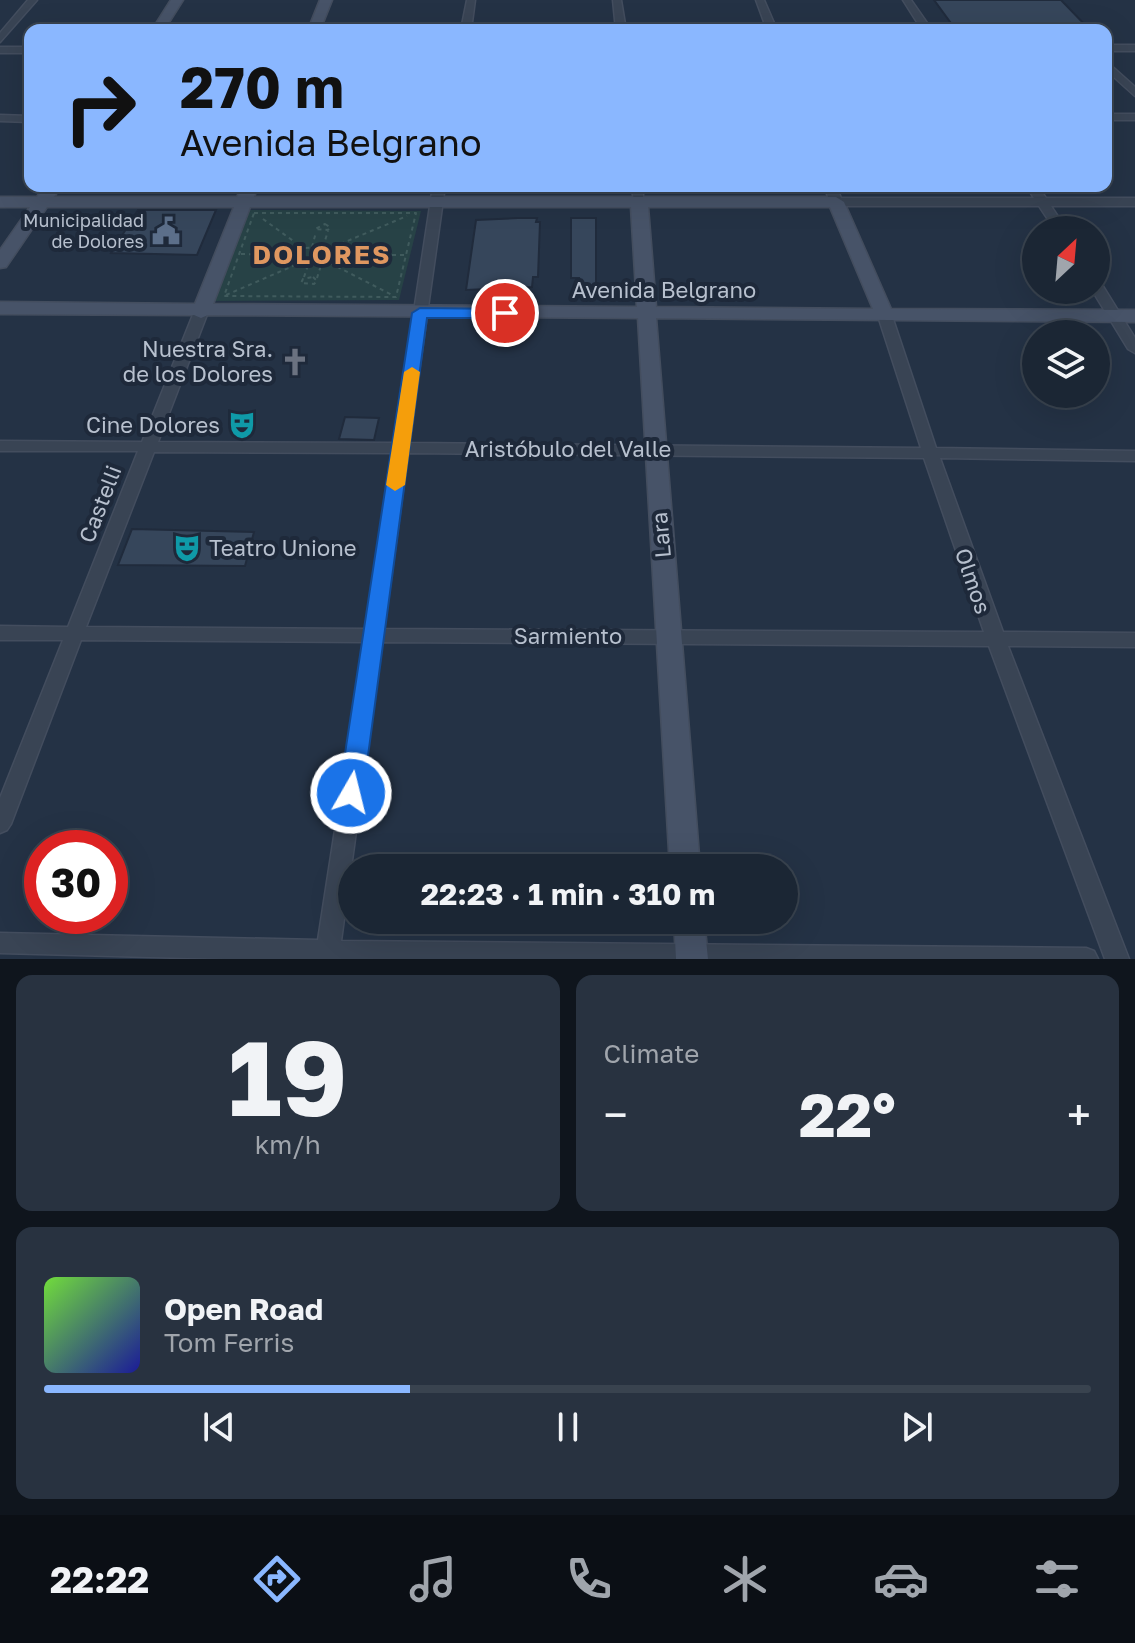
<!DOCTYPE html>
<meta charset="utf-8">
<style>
body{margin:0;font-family:"Golos Text",sans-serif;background:#283240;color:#f1f3f6;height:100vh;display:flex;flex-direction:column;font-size:30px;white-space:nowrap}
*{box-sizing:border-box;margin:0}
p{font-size:26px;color:#a0a5ac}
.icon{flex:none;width:44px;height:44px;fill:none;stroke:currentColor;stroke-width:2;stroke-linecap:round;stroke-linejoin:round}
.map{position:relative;height:959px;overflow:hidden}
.sheet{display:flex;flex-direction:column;gap:16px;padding:16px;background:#0f151d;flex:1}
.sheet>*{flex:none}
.top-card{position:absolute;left:24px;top:24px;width:1088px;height:168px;border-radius:16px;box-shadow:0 8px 32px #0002,0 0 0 2px #39434f;background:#8ab7ff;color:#111;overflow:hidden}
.needle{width:52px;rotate:26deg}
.tools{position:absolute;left:1022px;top:216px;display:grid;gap:16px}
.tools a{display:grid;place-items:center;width:88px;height:88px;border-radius:50%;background:#1b2634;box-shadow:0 8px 32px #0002,0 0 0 2px #39434f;font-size:40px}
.speed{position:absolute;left:24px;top:830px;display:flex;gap:16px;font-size:40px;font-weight:700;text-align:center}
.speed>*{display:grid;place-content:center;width:104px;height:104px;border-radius:50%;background:#1b2634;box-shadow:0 8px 32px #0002,0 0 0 2px #39434f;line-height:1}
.speed .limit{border:12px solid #d22;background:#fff;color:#111}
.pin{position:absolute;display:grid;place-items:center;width:68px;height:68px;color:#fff;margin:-34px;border:4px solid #fff;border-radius:50%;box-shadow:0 2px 8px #0007}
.me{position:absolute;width:88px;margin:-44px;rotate:8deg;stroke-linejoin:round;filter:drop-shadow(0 0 6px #0008)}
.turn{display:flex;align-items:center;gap:28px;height:168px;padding:0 24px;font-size:36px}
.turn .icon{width:104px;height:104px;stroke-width:2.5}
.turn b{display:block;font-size:56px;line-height:68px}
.big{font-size:60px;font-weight:700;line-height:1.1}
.sheet .widget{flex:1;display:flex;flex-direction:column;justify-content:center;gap:12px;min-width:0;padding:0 28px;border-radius:16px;background:#283240}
.sheet .dial{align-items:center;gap:0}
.dial b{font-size:104px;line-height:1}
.song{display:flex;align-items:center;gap:24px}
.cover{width:96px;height:96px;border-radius:12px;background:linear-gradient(135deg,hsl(100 70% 55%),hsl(240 70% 35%))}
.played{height:8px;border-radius:4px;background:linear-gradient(90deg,#8ab7ff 35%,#39434f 35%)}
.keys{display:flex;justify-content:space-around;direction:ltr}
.heat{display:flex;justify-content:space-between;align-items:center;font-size:44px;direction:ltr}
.sheet .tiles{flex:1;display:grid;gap:16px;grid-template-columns:1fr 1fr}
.widget:last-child{grid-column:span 2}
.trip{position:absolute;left:338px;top:854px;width:460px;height:80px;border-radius:40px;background:#1b2634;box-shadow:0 8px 32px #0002,0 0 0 2px #39434f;font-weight:700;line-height:80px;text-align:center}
.tabs{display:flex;height:128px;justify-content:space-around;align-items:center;background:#0b0f15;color:#a0a5ac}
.tabs .icon{width:56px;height:56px}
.tabs .active{color:#8ab7ff}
.tabs b{font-size:36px;color:#f1f3f6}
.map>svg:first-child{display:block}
.green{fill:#274246}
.building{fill:#36465b;stroke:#202b3c;stroke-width:2}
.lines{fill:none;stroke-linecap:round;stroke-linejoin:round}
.street-casing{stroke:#434d5e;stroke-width:3}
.secondary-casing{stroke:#434d5e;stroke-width:3}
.path{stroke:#405b5d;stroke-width:2;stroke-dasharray:4 4;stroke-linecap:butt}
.street{fill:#394454;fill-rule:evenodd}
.secondary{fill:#475368;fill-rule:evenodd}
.route{fill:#1a73e8;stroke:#114b97;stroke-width:2}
.slow{fill:#f59e0b}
.labels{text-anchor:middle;stroke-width:8;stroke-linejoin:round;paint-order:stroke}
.far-poi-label{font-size:18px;fill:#b7c0ce;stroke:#1e293a;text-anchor:end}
.street-label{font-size:22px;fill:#b7c0ce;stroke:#1e293a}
.poi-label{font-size:22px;fill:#b7c0ce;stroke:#1e293a;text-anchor:end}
.far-district-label{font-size:26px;font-weight:bold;letter-spacing:2px;fill:#e09760;stroke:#1e293a}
</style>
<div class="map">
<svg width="1135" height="959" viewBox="0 0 1135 959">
<rect width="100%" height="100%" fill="#243245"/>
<path class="green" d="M248 210 421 211 399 300 213 301Z"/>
<path class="building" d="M934 0H1061L1090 30H956Z
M138 210H216L197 255 111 253Z
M518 218H537L536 222H540L538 277H533L532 287 466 290 476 220Z
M571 218H596V286L578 285 579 278H571Z
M345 417 379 418 374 440 339 439Z
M132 529 254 532 245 566 118 565Z"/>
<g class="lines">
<defs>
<path id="street" d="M28 0H37L0 42V33Z
M467 0H475L471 30H461Z
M613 0H621L626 30H616Z
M756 0H764L777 30H767Z
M903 0H911L932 30H922Z
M1106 45H1135V51H1106Z
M0 47H30V53H0Z
M1106 61 1135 87V96L1106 70Z
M1106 114H1135V120H1106Z
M0 115 30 116V122L0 121Z
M433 186H445L409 443 921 448 878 316 885 312 892 316 936 448 1135 451V461L940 458 1003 632 1135 633V647L1008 646 1129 959H1105L989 646 382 642 341 941 1086 948 1094 951 1098 959H226L0 953V933L318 940 364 642 81 640 11 824 7 830 0 833V798L63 640H0V626L68 627 138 451H0V441L142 442 194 312 201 308 208 312 158 442 394 443ZM154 452 393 453 366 629 86 627ZM408 453 924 458 984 632 384 629Z
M631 186H643V204H635Z
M824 186H836L841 198H1034L1026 186H1038L1046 198H1135V206H1051L1067 230H1055L1039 206H836L830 202Z
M1096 282 1101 283 1135 338V353L1128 349 1092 290H1096Z"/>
<path id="secondary" d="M171 0H183L164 30H152Z
M320 0H332L320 30H308Z
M45 186H61L54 197H237L242 188 248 186 256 191 254 197H836L844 202 891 309 1135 310V322L656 318 700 868H670L638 318 208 315 201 318 194 315 0 314V302L195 304 234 207H47L6 267 0 268V250L30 207H0V197H37ZM250 207H631L637 307 213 304ZM648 207H830L873 309 656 307Z
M674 920H704L708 959H676Z"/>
</defs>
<use href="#street" class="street-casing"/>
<use href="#secondary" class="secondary-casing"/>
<path class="path" d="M254 213H416L396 297 224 296Z
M263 219 303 248
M325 224 330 227 328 230 315 229Z
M312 247 316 232
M323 247 328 231
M333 247 330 263H300L303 248Z
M333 247 407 216
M370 251 376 253 374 258H358L361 252Z
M241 254 301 255
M331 255H358
M376 255H406
M330 263 394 296
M304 277 309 262
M313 277 317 281 314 284 301 283 303 279Z
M317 278 322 262
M226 295 300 263"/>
<use href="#street" class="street"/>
<use href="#secondary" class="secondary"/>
</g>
<path class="route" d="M420 308 505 309 513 313 505 318H427L363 793 359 800 351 803 343 800 339 793 412 313Z"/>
<path class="slow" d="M412 367 420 372 405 485 395 491 386 485 404 372Z"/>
<defs>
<symbol id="civic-bare" viewBox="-9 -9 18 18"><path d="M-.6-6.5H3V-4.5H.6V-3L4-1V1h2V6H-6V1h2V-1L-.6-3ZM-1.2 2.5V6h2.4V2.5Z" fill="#5c6f8a" stroke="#1e293a" stroke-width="2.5" paint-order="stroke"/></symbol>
<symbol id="church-bare" viewBox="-9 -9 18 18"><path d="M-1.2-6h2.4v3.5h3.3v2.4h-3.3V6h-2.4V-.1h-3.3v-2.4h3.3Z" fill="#6b7280" stroke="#1e293a" stroke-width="2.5" paint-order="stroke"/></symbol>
<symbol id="theatre-bare" viewBox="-9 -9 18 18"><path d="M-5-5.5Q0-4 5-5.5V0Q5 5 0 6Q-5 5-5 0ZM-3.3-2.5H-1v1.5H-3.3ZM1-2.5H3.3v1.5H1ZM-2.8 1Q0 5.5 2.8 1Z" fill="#0f9aa8" stroke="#1e293a" stroke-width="2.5" paint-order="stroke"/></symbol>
</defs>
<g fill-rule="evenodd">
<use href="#civic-bare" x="146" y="211" width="40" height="40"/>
<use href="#church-bare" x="275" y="342" width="40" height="40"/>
<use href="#theatre-bare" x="222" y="405" width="40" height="40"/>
<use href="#theatre-bare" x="167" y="528" width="40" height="40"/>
</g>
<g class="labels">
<g class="far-poi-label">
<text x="144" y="227">Municipalidad<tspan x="144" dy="21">de Dolores</tspan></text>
</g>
<g class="street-label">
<text x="664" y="298">Avenida Belgrano</text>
<text x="568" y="457">Aristóbulo del Valle</text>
<text transform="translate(100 504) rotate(-69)" y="8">Castelli</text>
<text transform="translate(661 535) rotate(-95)" y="8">Lara</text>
<text transform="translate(973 581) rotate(71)" y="8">Olmos</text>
<text x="568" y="644">Sarmiento</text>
</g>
<g class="poi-label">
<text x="273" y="357">Nuestra Sra.<tspan x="273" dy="25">de los Dolores</tspan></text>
<text x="220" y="433">Cine Dolores</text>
<text x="209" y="556" text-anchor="start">Teatro Unione</text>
</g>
<g class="far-district-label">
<text x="322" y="264">DOLORES</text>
</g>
</g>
</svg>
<div class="tools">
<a><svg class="needle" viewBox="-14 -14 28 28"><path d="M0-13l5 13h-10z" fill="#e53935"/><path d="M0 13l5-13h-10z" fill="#a0a5ac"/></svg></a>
<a><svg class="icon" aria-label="layers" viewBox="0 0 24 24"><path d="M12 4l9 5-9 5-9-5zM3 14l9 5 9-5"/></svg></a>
</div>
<div class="speed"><div class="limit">30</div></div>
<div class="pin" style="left:505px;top:313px;background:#d93025"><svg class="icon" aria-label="arrive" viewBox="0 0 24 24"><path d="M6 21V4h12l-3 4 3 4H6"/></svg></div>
<svg class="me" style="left:351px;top:793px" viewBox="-20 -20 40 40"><circle r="17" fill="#1a73e8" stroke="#fff" stroke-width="3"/><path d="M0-11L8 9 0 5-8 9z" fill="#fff"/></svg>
<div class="trip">22:23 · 1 min · 310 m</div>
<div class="top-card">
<div class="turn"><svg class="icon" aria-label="right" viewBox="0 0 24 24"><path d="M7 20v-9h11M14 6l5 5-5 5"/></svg><div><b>270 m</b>Avenida Belgrano</div></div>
</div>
</div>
<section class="sheet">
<div class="tiles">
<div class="widget dial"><b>19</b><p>km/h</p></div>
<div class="widget"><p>Climate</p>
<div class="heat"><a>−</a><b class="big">22°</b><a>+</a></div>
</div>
<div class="widget">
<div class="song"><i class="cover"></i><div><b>Open Road</b><p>Tom Ferris</p></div></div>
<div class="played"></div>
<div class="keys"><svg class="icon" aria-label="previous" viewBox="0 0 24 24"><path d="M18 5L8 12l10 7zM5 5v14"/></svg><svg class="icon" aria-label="pause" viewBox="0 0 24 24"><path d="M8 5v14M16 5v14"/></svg><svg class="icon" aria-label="next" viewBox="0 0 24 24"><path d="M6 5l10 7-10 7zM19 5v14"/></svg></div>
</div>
</div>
</section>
<nav class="tabs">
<b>22:22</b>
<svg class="icon active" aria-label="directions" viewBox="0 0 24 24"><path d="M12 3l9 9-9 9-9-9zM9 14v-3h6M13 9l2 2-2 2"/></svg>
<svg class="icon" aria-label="music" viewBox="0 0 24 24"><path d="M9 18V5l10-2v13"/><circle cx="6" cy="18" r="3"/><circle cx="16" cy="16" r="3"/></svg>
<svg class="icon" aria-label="phone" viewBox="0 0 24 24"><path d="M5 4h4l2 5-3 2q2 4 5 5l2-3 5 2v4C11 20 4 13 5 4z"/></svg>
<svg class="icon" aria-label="climate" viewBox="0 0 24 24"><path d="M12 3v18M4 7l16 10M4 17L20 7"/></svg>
<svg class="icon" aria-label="car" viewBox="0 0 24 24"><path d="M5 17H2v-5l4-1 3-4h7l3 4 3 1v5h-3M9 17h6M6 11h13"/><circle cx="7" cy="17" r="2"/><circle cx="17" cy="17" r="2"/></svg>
<svg class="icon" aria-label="filters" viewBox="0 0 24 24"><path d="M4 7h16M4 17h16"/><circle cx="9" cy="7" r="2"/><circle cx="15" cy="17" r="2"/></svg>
</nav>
